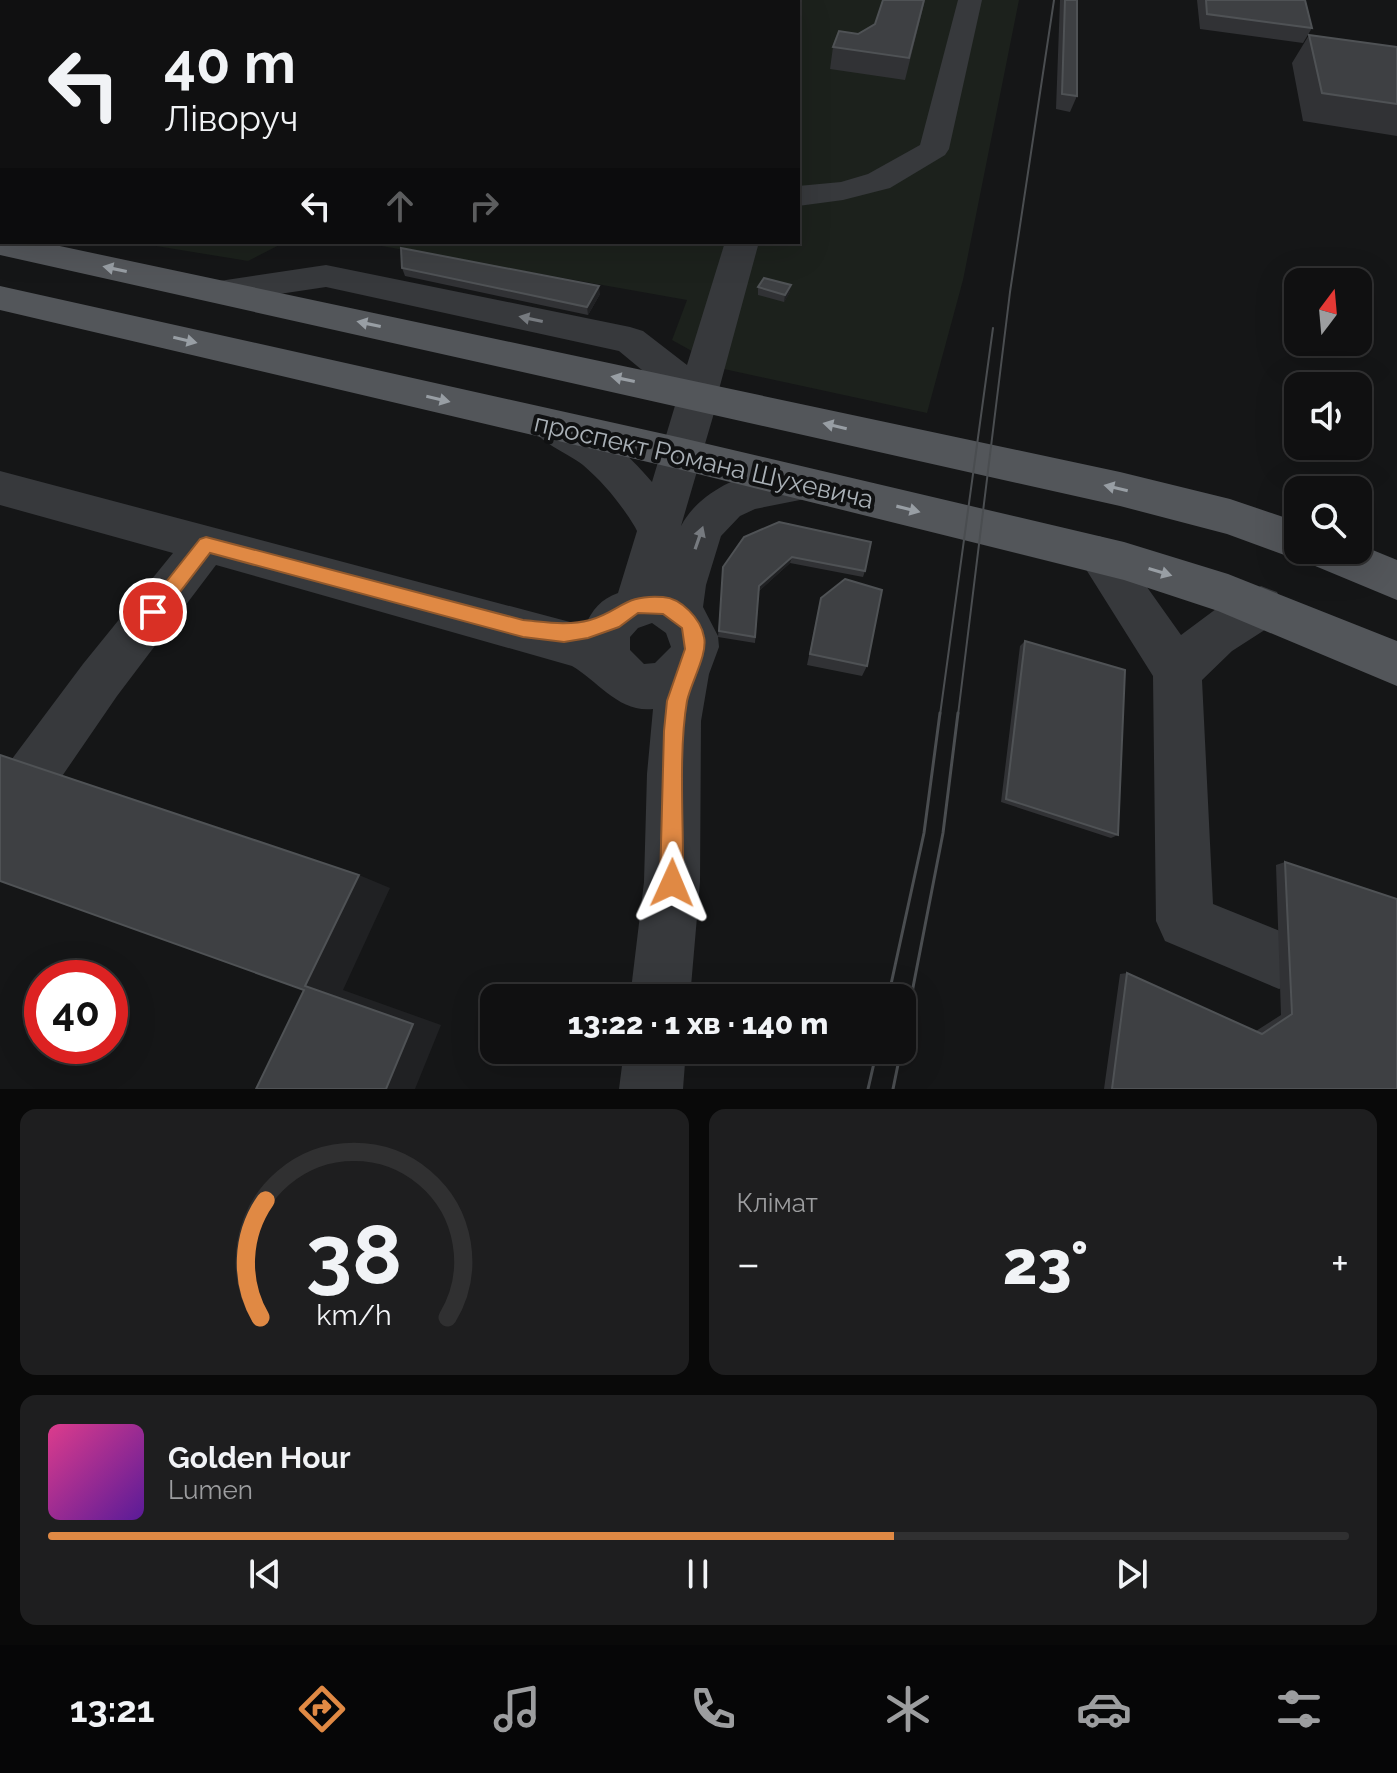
<!DOCTYPE html>
<html lang="uk">
<meta charset="utf-8">
<style>
body{margin:0;font-family:Raleway,sans-serif;background:#1e1e1f;color:#f1f3f6;height:100vh;display:flex;flex-direction:column;font-size:30px;white-space:nowrap}
*{box-sizing:border-box;margin:0}
p{font-size:26px;color:#9c9d9f}
.icon{flex:none;width:44px;height:44px;fill:none;stroke:currentColor;stroke-width:2;stroke-linecap:round;stroke-linejoin:round}
.map{position:relative;height:1089px;overflow:hidden}
.sheet{display:flex;flex-direction:column;gap:20px;padding:20px;background:#090909;flex:1}
.sheet>*{flex:none}
.banner{position:absolute;left:0px;top:0px;width:800px;height:244px;box-shadow:0 8px 32px #0002,0 0 0 2px #303031;background:#101011;color:#f1f3f6;overflow:hidden}
.needle{width:52px;rotate:16deg}
.tools{position:absolute;left:1284px;top:268px;display:grid;gap:16px}
.tools a{display:grid;place-items:center;width:88px;height:88px;border-radius:16px;background:#101011;box-shadow:0 8px 32px #0002,0 0 0 2px #303031;font-size:40px}
.speed{position:absolute;left:24px;top:960px;display:flex;gap:16px;font-size:40px;font-weight:700;text-align:center}
.speed>*{display:grid;place-content:center;width:104px;height:104px;border-radius:50%;background:#101011;box-shadow:0 8px 32px #0002,0 0 0 2px #303031;line-height:1}
.speed .limit{border:12px solid #d22;background:#fff;color:#111}
.pin{position:absolute;display:grid;place-items:center;width:68px;height:68px;color:#fff;margin:-34px;border:4px solid #fff;border-radius:50%;box-shadow:0 2px 8px #0007}
.me{position:absolute;width:88px;margin:-44px;rotate:1deg;stroke-linejoin:round;filter:drop-shadow(0 0 6px #0008)}
.turn{display:flex;align-items:center;gap:28px;height:168px;padding:0 32px;font-size:36px}
.turn .icon{width:104px;height:104px;stroke-width:2.5}
.turn b{display:block;font-size:56px;line-height:68px}
.lanes{display:flex;align-items:center;height:76px;padding:0 32px;background:#0003;justify-content:center;gap:40px;direction:ltr}
.lanes .off{opacity:.35}
.big{font-size:60px;font-weight:800;line-height:1.1}
.sheet .card{flex:1;display:flex;flex-direction:column;justify-content:center;gap:12px;min-width:0;padding:0 28px;border-radius:16px;background:#1e1e1f}
.sheet .dial{align-items:center;gap:0}
.dial svg{height:208px;overflow:visible;fill:none;stroke:#303031;stroke-width:7;stroke-linecap:round;text-anchor:middle}
.dial text{fill:#f1f3f6;stroke:none}
.song{display:flex;align-items:center;gap:24px}
.cover{width:96px;height:96px;border-radius:12px;background:linear-gradient(135deg,hsl(330 70% 55%),hsl(270 70% 35%))}
.played{height:8px;border-radius:4px;background:linear-gradient(90deg,#e08944 65%,#303031 65%)}
.keys{display:flex;justify-content:space-around;direction:ltr}
.heat{display:flex;justify-content:space-between;align-items:center;font-size:44px;direction:ltr}
.sheet .tiles{flex:1;display:grid;gap:20px;grid-template-columns:1fr 1fr}
.card:last-child{grid-column:span 2}
.trip{position:absolute;left:480px;top:984px;width:436px;height:80px;border-radius:16px;background:#101011;box-shadow:0 8px 32px #0002,0 0 0 2px #303031;font-weight:800;line-height:80px;text-align:center}
.dock{display:flex;height:128px;justify-content:space-around;align-items:center;background:#060607;color:#9c9d9f}
.dock .icon{width:56px;height:56px}
.dock .on{color:#e08944}
.dock b{font-size:36px;color:#f1f3f6}
.map>svg:first-child{display:block}
.green{fill:#1c211c}
.water{fill:#2d373a}
.lines{fill:none;stroke-linecap:round;stroke-linejoin:round}
.minor{fill:#37393c;fill-rule:evenodd}
.major{fill:#53565a;fill-rule:evenodd}
.tram-far1{stroke:#4a4d50;stroke-width:2}
.tram{stroke:#4a4d50;stroke-width:3}
.wall{fill:#313235}
.shaded-wall{fill:#202123}
.building{fill:#3e4043;stroke:#4f5255;stroke-width:2}
.oneway{fill:#989ea4}
.oneway2{fill:#767a7f}
.route{fill:#e08944;stroke:#92592c;stroke-width:2}
.labels{text-anchor:middle;stroke-width:8;stroke-linejoin:round;paint-order:stroke}
.street-label{font-size:26px;fill:#a9b0b6;stroke:#101112}
</style>
<div class="map">
<svg width="1397" height="1089" viewBox="0 0 1397 1089">
<rect width="100%" height="100%" fill="#151617"/>
<path class="green" d="M0 0H1019L963 280 927 413 724 369 672 340 687 300 359 242H798V2H2V151Z
M132 242H285L248 261Z"/>
<path class="water" d="M325 0H788L339 2Z"/>
<g class="lines">
<path class="minor" d="M958 0H982L949 149 945 155 890 188 843 200 798 206V186L841 182 868 174 920 145Z
M0 209H2V231H0Z
M725 242H759L718 393 719 396 681 526C703 483 774 457 820 472L826 484 820 496 755 509 740 516 721 536 706 585 703 607 718 636 719 647 709 674 701 721 700 882 690 998H630L644 882 647 774 653 709C619 713 598 681 572 666L216 565 117 696 19 839 0 847V775L83 664 173 553 0 505V471L585 626C592 610 601 599 618 593L637 531 635 527C621 504 604 483 583 465 566 452 539 443 529 424L535 413C573 401 629 454 652 482L677 399 619 351 326 287 218 303 206 299 201 291 206 283 326 265 630 327 643 331 687 365ZM652 623 666 633 671 647 655 663 644 664 630 650V637L638 628Z
M1099 536 1115 542 1181 635 1220 606 1261 586 1277 592 1284 607 1277 622 1232 651 1202 680 1213 904 1300 939 1308 960 1300 981 1279 989 1165 941 1156 921 1153 676 1077 555 1083 542Z
M624 1050H686L683 1089H619Z"/>
<path class="major" d="M0 233 2 242H41L1120 472 1230 499 1298 522V550H1358V544L1397 560V600L1308 563 1305 557 1298 560 1227 534 1120 506 0 255Z
M0 286 682 438 1124 542 1228 574 1397 641V686L1218 611 1124 580 682 470 0 310Z"/>
<path class="tram-far1" d="M940 715 993 328
M958 715 1010 292 1054 0"/>
<path class="tram" d="M888 998 924 833 940 713
M902 1044 943 833 958 713
M868 1089 877 1050
M893 1089 901 1050"/>
</g>
<path class="wall" d="M925 0 905 80 830 69 833 47Z
M1060 0H1077V96L1070 112 1056 109Z
M1197 0H1305L1312 28 1303 43 1200 29Z
M1309 35 1397 47V136L1303 121 1292 63Z
M402 268 600 294 588 315 405 276Z
M758 287 790 292 784 302 758 295Z
M744 537 865 571 863 577 790 563 759 591 755 643 718 637 723 567Z
M821 598 867 666 862 676 807 665Z
M1025 641 1118 835 1111 838 1001 802 1020 646Z
M1285 862 1397 1089H1104L1120 974 1127 973 1256 1031 1281 1015 1276 865Z"/>
<path class="shaded-wall" d="M791 285 790 292 784 302 785 295Z
M599 286 600 294 588 315 587 307Z
M792 557 790 563 758 592 759 586Z
M359 875 390 888 343 990 441 1025 415 1089H386L305 986Z"/>
<path class="building" d="M883 0H924L909 58 833 47 839 31 858 34 875 24Z
M1065 0H1077V96L1062 94Z
M1206 0H1305L1312 28 1207 14Z
M1309 35 1397 47V104L1322 93Z
M401 248 599 286 587 307 402 268Z
M764 278 791 285 785 295 758 287Z
M779 522 871 542 865 571 792 557 759 586 755 637 719 631 723 567 744 537Z
M845 579 882 590 867 666 810 654 821 598Z
M1025 641 1125 670 1118 835 1006 799Z
M0 755 359 875 305 986 413 1024 386 1089H256L304 990 0 881Z
M1285 862 1397 899V1089H1112L1127 973 1262 1034 1292 1014Z"/>
<defs><path id="oneway-solid" d="M-6-.8H1V-3.2L6.5 0L1 3.2V.8H-6Z" transform="scale(2)"/></defs>
<g class="oneway">
<use href="#oneway-solid" transform="translate(115 269) rotate(-168)"/>
<use href="#oneway-solid" transform="translate(369 324) rotate(-168)"/>
<use href="#oneway-solid" transform="translate(185 340) rotate(13)"/>
<use href="#oneway-solid" transform="translate(623 379) rotate(-168)"/>
<use href="#oneway-solid" transform="translate(438 399) rotate(13)"/>
<use href="#oneway-solid" transform="translate(835 426) rotate(-167)"/>
<use href="#oneway-solid" transform="translate(1116 488) rotate(-167)"/>
<use href="#oneway-solid" transform="translate(908 509) rotate(14)"/>
<use href="#oneway-solid" transform="translate(1160 572) rotate(17)"/>
</g>
<g class="oneway2">
<use href="#oneway-solid" transform="translate(531 319) rotate(-168)"/>
<use href="#oneway-solid" transform="translate(699 538) rotate(-71)"/>
</g>
<path class="route" d="M206 537 523 620C546 622 568 626 590 620 621 611 624 594 663 597 681 598 701 619 704 637 708 654 691 682 687 701 678 753 684 828 683 883L680 892 672 895 664 892 660 883 664 731 667 701 685 649 682 628 663 614 638 613 619 627 588 638 564 642 523 637 210 553 160 618 153 621 147 618 144 612 147 606 200 539Z"/>
<g class="labels">
<g class="street-label">
<text transform="translate(704 461) rotate(13)" y="9">проспект Романа Шухевича</text>
</g>
</g>
</svg>
<div class="tools">
<a><svg class="needle" viewBox="-14 -14 28 28"><path d="M0-13l5 13h-10z" fill="#e53935"/><path d="M0 13l5-13h-10z" fill="#9c9d9f"/></svg></a>
<a><svg class="icon" aria-label="sound" viewBox="0 0 24 24"><path d="M4 9h4l5-4v14l-5-4H4zM17 9q2 3 0 6"/></svg></a>
<a><svg class="icon" aria-label="search" viewBox="0 0 24 24"><circle cx="10" cy="10" r="6"/><path d="M15 15l6 6"/></svg></a>
</div>
<div class="speed"><div class="limit">40</div></div>
<div class="pin" style="left:153px;top:612px;background:#d93025"><svg class="icon" aria-label="arrive" viewBox="0 0 24 24"><path d="M6 21V4h12l-3 4 3 4H6"/></svg></div>
<svg class="me" style="left:672px;top:883px" viewBox="-20 -20 40 40"><path d="M0-17L14 15 0 8-14 15z" fill="#e08944" stroke="#fff" stroke-width="4"/></svg>
<div class="trip">13:22 · 1 хв · 140 m</div>
<div class="banner">
<div class="turn"><svg class="icon" aria-label="left" viewBox="0 0 24 24"><path d="M17 20v-9H6M10 6l-5 5 5 5"/></svg><div><b>40 m</b>Ліворуч</div></div>
<div class="lanes"><svg class="icon" aria-label="left" viewBox="0 0 24 24"><path d="M17 20v-9H6M10 6l-5 5 5 5"/></svg><svg class="icon off" aria-label="ahead" viewBox="0 0 24 24"><path d="M12 20V5M6 11l6-6 6 6"/></svg><svg class="icon off" aria-label="right" viewBox="0 0 24 24"><path d="M7 20v-9h11M14 6l5 5-5 5"/></svg></div>
</div>
</div>
<section class="sheet">
<div class="tiles">
<div class="card dial"><svg viewBox="0 0 100 80">
<path d="M14 69A42 42 0 1 1 86 69"/>
<path d="M14 69A42 42 0 0 1 16 24" stroke="#e08944"/>
<text x="50" y="56" font-size="32" font-weight="700">38</text>
<text x="50" y="72" font-size="11">km/h</text>
</svg></div>
<div class="card"><p>Клімат</p>
<div class="heat"><a>−</a><b class="big">23°</b><a>+</a></div>
</div>
<div class="card">
<div class="song"><i class="cover"></i><div><b>Golden Hour</b><p>Lumen</p></div></div>
<div class="played"></div>
<div class="keys"><svg class="icon" aria-label="previous" viewBox="0 0 24 24"><path d="M18 5L8 12l10 7zM5 5v14"/></svg><svg class="icon" aria-label="pause" viewBox="0 0 24 24"><path d="M8 5v14M16 5v14"/></svg><svg class="icon" aria-label="next" viewBox="0 0 24 24"><path d="M6 5l10 7-10 7zM19 5v14"/></svg></div>
</div>
</div>
</section>
<nav class="dock">
<b>13:21</b>
<svg class="icon on" aria-label="directions" viewBox="0 0 24 24"><path d="M12 3l9 9-9 9-9-9zM9 14v-3h6M13 9l2 2-2 2"/></svg>
<svg class="icon" aria-label="music" viewBox="0 0 24 24"><path d="M9 18V5l10-2v13"/><circle cx="6" cy="18" r="3"/><circle cx="16" cy="16" r="3"/></svg>
<svg class="icon" aria-label="phone" viewBox="0 0 24 24"><path d="M5 4h4l2 5-3 2q2 4 5 5l2-3 5 2v4C11 20 4 13 5 4z"/></svg>
<svg class="icon" aria-label="climate" viewBox="0 0 24 24"><path d="M12 3v18M4 7l16 10M4 17L20 7"/></svg>
<svg class="icon" aria-label="car" viewBox="0 0 24 24"><path d="M5 17H2v-5l4-1 3-4h7l3 4 3 1v5h-3M9 17h6M6 11h13"/><circle cx="7" cy="17" r="2"/><circle cx="17" cy="17" r="2"/></svg>
<svg class="icon" aria-label="filters" viewBox="0 0 24 24"><path d="M4 7h16M4 17h16"/><circle cx="9" cy="7" r="2"/><circle cx="15" cy="17" r="2"/></svg>
</nav>
